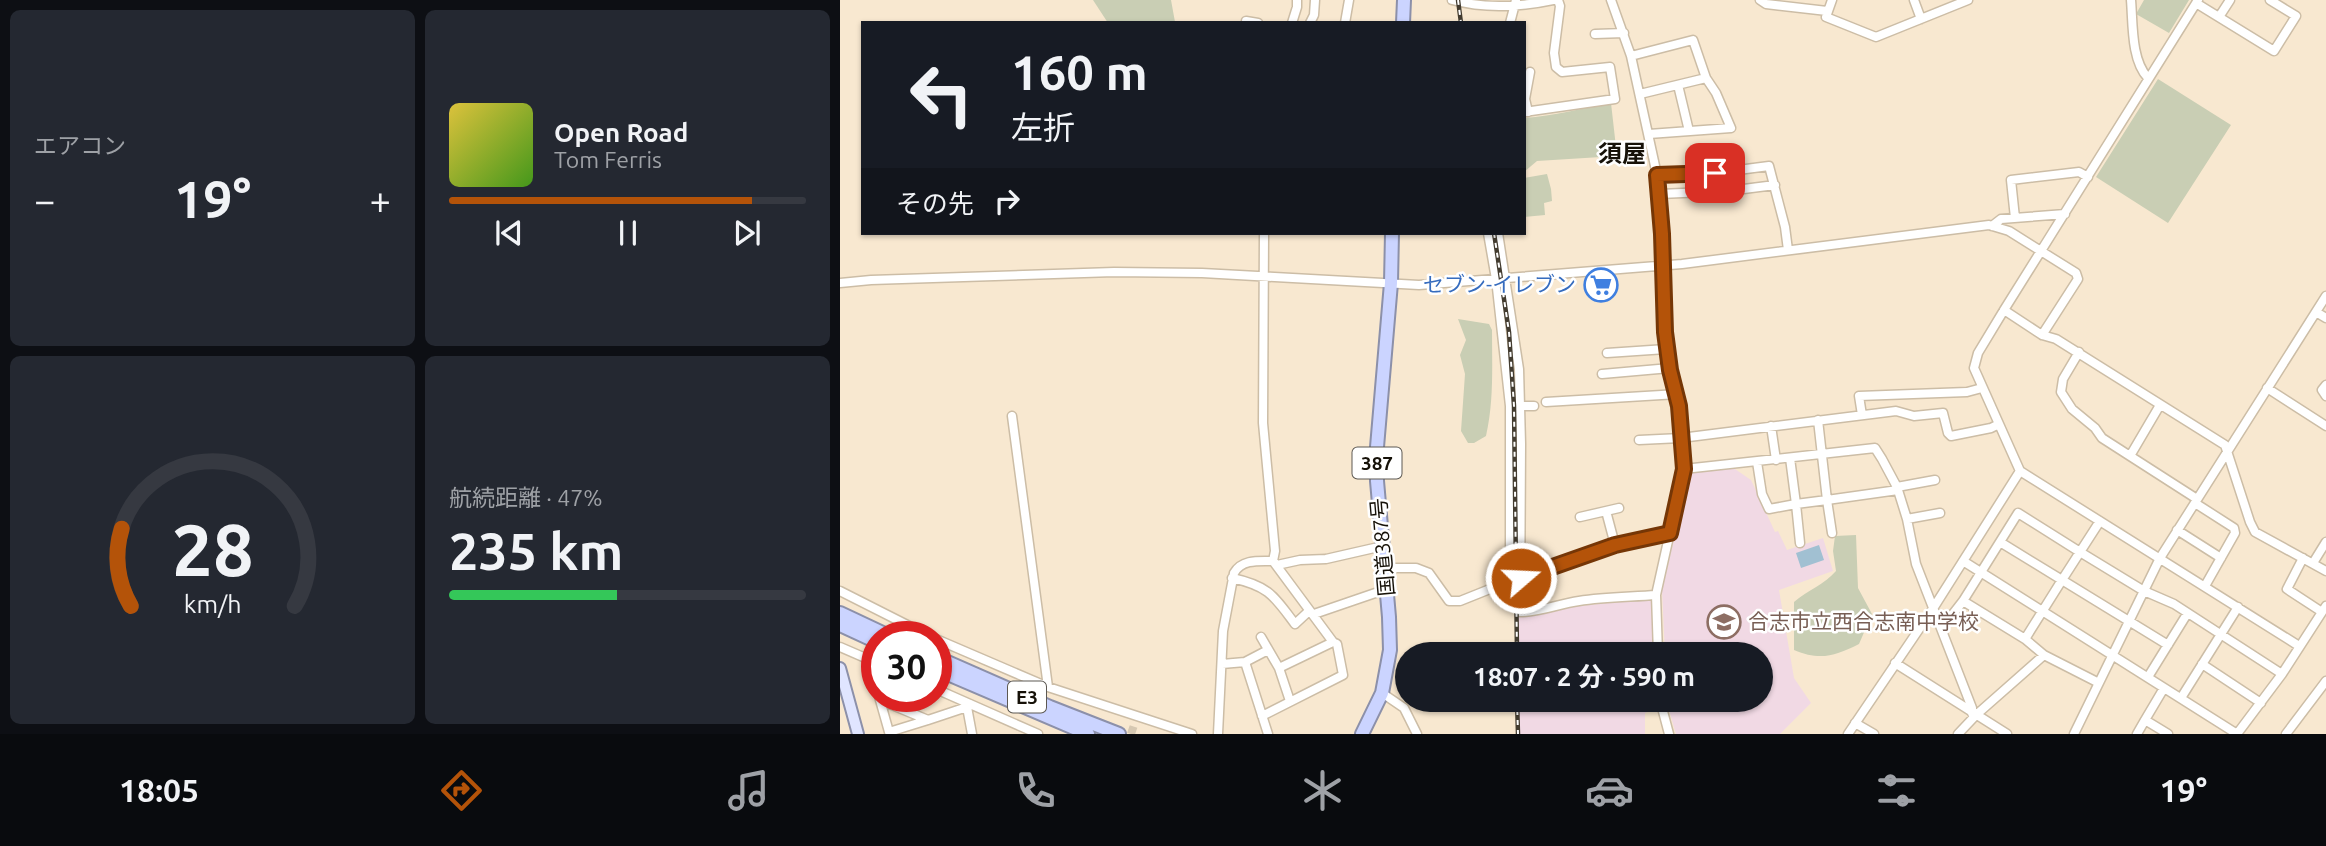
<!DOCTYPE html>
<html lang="ja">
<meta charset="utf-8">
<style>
body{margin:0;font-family:Ubuntu,"Noto Sans JP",sans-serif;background:#242831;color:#f1f3f6;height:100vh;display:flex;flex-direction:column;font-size:26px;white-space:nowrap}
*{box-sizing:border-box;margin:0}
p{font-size:23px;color:#9ea1a6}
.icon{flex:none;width:38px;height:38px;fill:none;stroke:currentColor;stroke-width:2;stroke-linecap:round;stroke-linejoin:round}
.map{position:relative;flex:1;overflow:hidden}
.drawer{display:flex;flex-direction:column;gap:10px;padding:10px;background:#0d0f14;width:840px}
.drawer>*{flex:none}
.hud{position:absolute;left:21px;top:21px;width:665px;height:214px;border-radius:0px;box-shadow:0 2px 5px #0004;background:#171b24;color:#f1f3f6;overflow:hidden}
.speed{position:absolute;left:21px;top:621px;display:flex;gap:14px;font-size:35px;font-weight:700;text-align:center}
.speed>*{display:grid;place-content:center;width:91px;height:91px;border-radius:50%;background:#171b24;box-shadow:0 2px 5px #0004;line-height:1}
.speed .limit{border:10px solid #d22;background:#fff;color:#111}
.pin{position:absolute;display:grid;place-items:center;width:60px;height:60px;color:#fff;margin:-30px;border-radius:14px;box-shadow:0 4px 10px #0006}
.me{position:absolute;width:77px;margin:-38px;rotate:71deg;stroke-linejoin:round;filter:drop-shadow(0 0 5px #0008)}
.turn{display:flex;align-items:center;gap:24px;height:147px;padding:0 35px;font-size:32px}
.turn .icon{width:91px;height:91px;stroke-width:2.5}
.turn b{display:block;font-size:49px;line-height:60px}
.then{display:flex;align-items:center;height:66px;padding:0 35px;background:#0003;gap:14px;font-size:26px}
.big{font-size:52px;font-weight:700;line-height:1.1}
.drawer .card{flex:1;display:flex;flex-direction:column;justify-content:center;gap:10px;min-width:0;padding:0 24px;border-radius:10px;background:#242831}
.drawer .dial{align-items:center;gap:0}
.dial svg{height:182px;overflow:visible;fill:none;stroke:#363941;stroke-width:7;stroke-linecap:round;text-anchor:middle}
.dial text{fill:#f1f3f6;stroke:none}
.song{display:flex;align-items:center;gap:21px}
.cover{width:84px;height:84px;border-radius:10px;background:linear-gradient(135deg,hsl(50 70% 55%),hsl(100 70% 35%))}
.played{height:7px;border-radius:4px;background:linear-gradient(90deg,#b45309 85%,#363941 85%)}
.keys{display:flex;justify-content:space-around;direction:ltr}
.heat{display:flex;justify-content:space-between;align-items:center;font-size:38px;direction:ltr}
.charge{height:10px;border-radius:5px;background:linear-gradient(90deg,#34c759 47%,#363941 0)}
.drawer .tiles{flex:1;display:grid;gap:10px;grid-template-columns:repeat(2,1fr)}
.trip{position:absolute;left:555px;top:642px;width:378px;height:70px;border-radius:35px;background:#171b24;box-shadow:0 2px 5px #0004;font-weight:700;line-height:70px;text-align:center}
.tabs{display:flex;height:112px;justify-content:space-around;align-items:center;background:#090b0e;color:#9ea1a6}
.tabs .icon{width:49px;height:49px}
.tabs .selected{color:#b45309}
.tabs b{font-size:32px;color:#f1f3f6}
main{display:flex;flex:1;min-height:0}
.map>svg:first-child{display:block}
.education{fill:#f1d9e4}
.green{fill:#c9ceb4}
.water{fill:#a1c0d2}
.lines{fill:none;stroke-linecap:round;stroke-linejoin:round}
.minor-tunnel{stroke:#d6c8b2;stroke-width:8;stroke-dasharray:8 4;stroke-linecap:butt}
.minor-casing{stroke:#ccbda6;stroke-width:11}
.major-casing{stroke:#8c90a9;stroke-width:14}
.highway-casing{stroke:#8c90a9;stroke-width:16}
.minor{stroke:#fff;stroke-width:8}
.major{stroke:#e0e5ff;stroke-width:10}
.highway{stroke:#cbd4ff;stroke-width:12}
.rail-casing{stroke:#433c30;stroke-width:4.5}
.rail{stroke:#fff;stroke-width:2;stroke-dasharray:5;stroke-linecap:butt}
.route-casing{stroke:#753606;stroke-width:18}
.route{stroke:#b45309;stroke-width:12}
.labels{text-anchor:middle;stroke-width:5;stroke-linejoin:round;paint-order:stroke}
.shield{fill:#fff;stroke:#5c5852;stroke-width:2}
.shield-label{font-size:19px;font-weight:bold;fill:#161108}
.shop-label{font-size:21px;fill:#366cbe;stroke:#fff;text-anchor:end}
.street-label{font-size:21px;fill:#161108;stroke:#fff}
.education-label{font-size:21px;fill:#785e54;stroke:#fff;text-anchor:start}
.quarter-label{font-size:24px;font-weight:bold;fill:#161108;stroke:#fff}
</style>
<main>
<section class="drawer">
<div class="tiles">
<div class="card"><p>エアコン</p>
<div class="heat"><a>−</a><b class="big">19°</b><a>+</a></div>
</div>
<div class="card">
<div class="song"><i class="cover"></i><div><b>Open Road</b><p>Tom Ferris</p></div></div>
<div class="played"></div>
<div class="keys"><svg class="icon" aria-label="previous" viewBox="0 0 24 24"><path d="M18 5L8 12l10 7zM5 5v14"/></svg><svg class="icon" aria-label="pause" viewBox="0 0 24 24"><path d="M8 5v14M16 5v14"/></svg><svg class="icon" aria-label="next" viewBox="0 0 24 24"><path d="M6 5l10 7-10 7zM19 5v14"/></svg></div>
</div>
<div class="card dial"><svg viewBox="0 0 100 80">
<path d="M14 69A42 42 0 1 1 86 69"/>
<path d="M14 69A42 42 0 0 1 10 35" stroke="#b45309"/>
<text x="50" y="56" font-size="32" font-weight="700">28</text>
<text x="50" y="72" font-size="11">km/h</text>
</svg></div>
<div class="card"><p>航続距離 · 47%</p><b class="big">235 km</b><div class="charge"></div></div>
</div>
</section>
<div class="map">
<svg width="1486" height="734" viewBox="0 0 1486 734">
<rect width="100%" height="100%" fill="#f8e8d0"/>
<path class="education" d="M892 467 911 480 935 532 938 531 947 550 983 538 993 571 939 590 954 678 971 703 940 734H836L826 700H920V654H825L822 590 850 470Z
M813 598 815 654H678V614H701L712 609Z
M678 700H818V707L805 713V734H678Z"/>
<path class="green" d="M253 0H331L335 22 268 23Z
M1304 0H1349L1329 33 1296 14Z
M1318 79 1391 125 1328 223 1256 177Z
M771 103 777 156 697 161 684 172V118C714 116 742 108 771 103Z
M707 174 711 189 712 201 704 203 705 215 684 217V178Z
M618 319 649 324 652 330C652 366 654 401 646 436L634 443H628L621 431 625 374 620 355 626 340Z
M1016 535 1018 588 1032 614 1019 644C995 656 980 661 954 650V602C968 590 984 585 996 571L993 551 995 536Z"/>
<path class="water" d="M979 545 984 560 961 568 956 553Z"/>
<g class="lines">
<path class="minor-tunnel" d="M291 734 294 725"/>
<defs>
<path id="minor" d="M612 0C645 9 680 7 713 0
M771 0 791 56 817 175 822 235 825 332 827 353 839 406 844 469 816 595 818 654
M920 0 926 4 987 11
M992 0 986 17 1036 37 1128 0
M1074 0 1081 19
M1291 0C1293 24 1291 60 1308 78
M1358 0 1164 310 1138 353 1134 368 1180 471 1459 646
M1356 3 1434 51 1456 16 1430 0
M1379 17 1390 0
M406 23V21L418 23
M452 23 457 7V0
M470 23 474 15 475 0
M505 23 509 0
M670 23 676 0
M755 34 784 33
M791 56 853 40 866 78 876 93 891 128 809 134
M838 85 849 131
M800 94 866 78
M684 112 775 99 770 67 722 72 716 67 714 53 720 6 718 0
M688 112 685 99 690 72
M817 175 875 173 929 166 945 227 948 250
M820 194 888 191 935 185
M1175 218 1171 180 1239 172 1248 177
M1152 226 1161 219 1225 214
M424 233 423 423 435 551 433 561 493 642 439 668 450 701
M648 233 656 279 670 406V581
M658 233 679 369 681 444 680 612C701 612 718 604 739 601 764 597 790 597 816 595
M0 283 31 280 274 272 362 273 579 285 842 264 1149 225 1169 231 1236 273 1238 279 1202 335
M1164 310 1202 335 1216 339 1385 445 1410 522 1415 532 1486 571
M1476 312 1486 318
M1239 352 1223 379 1221 392 1232 409 1255 428 1262 438 1290 456
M767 353 826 349
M762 374 830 368
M1486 385 1482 390 1486 396
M1427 388 1486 426
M706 402 838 394
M1320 405 1290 456 1357 499
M676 406H694
M1022 415 1019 396 1127 392 1142 388
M172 416 208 687
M978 420 987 500 1058 490
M931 426 936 460
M799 440 841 438 1056 411 1074 416 1103 413 1108 433 1111 436 1151 428 1159 424
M950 458 956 504 987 500 992 533
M917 462 922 494 929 509 956 504 960 543
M844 469 1035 448 1042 459 1057 487 1067 519 1076 564 1132 708V713
M1057 487 1095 480
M1355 503 1394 528 1395 533 1365 586
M766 511 779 508
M740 517 766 511 775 545
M1067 519 1100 513
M1260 521 1240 552 1304 591 1334 604 1442 674
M1337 530 1381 558
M1160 542 1222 580 1185 639 1204 655
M1463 558 1447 589 1482 612
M1123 561 1397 734
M1473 563 1486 542
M437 565 460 560 486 559 543 546
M545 568H576L589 573 609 601H620L670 581 775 545 830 533
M392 578C429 586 434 596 455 624L469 611
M0 591 91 637
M1123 601 1185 639
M474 614 547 589
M1102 628 1123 601 1178 513 1240 552 1222 580 1328 645
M421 637 439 668
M96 639 208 687 352 734
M0 647 37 663
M28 659 37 691
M405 662 428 734
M1055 663 1167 734
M382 664 405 662 428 650
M1362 664 1421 703
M1308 677 1347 614
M96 689 198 734
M542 693 564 708 577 734
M39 696 40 700 88 720 127 707 130 704
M1341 698 1398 607
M40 700 49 732 88 720
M820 700 829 734
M127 707 132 734
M422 716 503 675 497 644 493 642
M1305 720 1324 688
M1015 723 1034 734
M378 734 383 631 394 573C402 559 419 561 433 561
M1008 734 1094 607 1180 471
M1118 734 1136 715 1204 655 1259 683
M1234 734 1320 558 1486 296
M1297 734 1305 720 1328 734
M1397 734 1442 674 1486 606
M1446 734 1486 681"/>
<path id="major" d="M0 668 18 734"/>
<path id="highway" d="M563 23 564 0
M0 613 51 637
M0 625 37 642
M96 657 210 707 279 734
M96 669 248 734
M522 734 542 693 550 650 549 617 537 481V447L551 283 552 233"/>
</defs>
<use href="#minor" class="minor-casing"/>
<use href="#major" class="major-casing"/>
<use href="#highway" class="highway-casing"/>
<use href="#minor" class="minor"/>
<use href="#major" class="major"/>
<use href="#highway" class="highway"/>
<defs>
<path id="rail" d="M618 0 621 23
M654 233 669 332 674 406 677 654
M677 700 678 734"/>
</defs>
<use href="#rail" class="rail-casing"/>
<use href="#rail" class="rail"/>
</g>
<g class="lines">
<defs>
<path id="route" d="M681 578 775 545 830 533 844 469 839 406 830 370 825 332 822 234 817 175 875 173"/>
</defs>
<use href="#route" class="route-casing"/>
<use href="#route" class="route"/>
</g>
<defs>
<symbol id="supermarket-ring" viewBox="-11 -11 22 22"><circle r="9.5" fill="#fff" stroke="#3f7fe0" stroke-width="1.5"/><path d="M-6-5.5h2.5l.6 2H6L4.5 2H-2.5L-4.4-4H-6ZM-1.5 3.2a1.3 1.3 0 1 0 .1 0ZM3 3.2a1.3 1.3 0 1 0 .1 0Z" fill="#3f7fe0"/></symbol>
<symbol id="school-ring" viewBox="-11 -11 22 22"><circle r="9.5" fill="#fff" stroke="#8d6e63" stroke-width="1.5"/><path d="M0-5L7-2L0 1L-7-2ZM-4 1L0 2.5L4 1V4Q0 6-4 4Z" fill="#8d6e63"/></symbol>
</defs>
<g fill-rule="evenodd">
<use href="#supermarket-ring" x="742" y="266" width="38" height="38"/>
<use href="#school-ring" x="865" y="603" width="38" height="38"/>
</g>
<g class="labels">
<g class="shield">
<rect x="512.5" y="447.5" width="49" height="31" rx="5"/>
<rect x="168" y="681.5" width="38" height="31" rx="5"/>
</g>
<g class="shield-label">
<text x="537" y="470">387</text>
<text x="187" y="704">E3</text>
</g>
<g class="shop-label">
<text x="736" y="292">セブン-イレブン</text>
</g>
<g class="street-label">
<text transform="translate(543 547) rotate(-95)" y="7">国道387号</text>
</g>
<g class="education-label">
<text x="908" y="629">合志市立西合志南中学校</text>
</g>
<g class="quarter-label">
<text x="782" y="162">須屋</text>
</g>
</g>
</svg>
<div class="speed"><div class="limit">30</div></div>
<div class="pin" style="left:875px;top:173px;background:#d93025"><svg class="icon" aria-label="arrive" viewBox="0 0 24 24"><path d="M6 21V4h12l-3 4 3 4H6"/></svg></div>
<svg class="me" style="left:681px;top:578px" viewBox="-20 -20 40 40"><circle r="17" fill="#b45309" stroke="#fff" stroke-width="3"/><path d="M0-11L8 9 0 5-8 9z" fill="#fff"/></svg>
<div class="trip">18:07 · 2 分 · 590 m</div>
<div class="hud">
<div class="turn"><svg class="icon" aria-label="left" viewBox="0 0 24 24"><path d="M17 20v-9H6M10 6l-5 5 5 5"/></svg><div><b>160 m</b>左折</div></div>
<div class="then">その先<svg class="icon" aria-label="right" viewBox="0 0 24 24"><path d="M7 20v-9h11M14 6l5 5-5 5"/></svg></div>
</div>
</div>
</main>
<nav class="tabs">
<b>18:05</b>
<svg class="icon selected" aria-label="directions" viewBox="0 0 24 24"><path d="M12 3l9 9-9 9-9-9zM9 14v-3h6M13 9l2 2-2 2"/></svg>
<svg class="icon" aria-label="music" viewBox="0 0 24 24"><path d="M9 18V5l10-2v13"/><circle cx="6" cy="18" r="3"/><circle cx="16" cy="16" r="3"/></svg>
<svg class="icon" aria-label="phone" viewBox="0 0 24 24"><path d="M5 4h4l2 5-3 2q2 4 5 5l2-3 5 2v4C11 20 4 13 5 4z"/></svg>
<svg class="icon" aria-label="climate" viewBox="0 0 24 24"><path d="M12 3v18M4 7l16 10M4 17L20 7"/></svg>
<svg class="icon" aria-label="car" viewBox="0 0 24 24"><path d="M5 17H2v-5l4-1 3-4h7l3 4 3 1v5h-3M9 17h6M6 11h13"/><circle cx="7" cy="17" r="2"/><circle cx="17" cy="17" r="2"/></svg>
<svg class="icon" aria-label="filters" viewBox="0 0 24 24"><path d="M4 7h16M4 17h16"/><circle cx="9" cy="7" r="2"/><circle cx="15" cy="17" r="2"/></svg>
<b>19°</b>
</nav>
